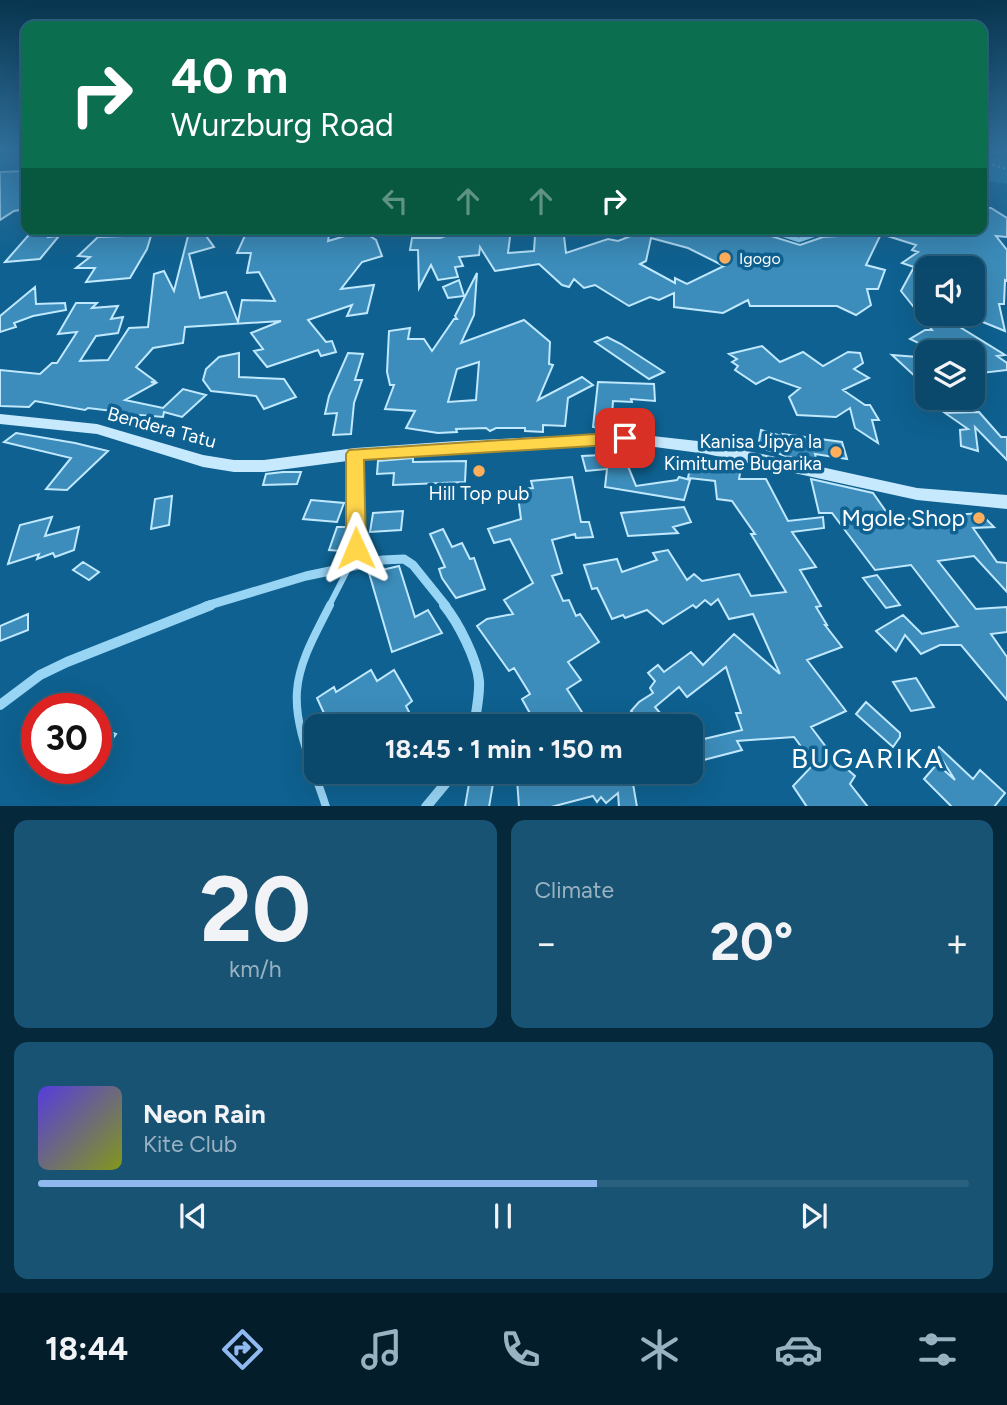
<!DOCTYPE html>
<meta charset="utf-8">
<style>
body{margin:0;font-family:Figtree,sans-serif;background:#185374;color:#f1f3f6;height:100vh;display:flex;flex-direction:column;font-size:26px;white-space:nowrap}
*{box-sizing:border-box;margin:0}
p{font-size:23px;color:#99b2c2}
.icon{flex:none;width:38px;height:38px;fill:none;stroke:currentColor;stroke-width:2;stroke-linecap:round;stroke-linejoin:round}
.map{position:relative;height:806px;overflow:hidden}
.details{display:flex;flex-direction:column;gap:14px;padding:14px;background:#06283b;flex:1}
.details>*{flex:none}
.top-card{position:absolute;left:21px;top:21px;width:966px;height:214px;border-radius:14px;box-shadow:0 7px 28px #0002,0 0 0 2px #2a617f;background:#0b6e4f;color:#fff;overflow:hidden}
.controls{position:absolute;left:915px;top:256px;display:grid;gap:14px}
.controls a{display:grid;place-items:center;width:70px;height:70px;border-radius:14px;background:#0a496c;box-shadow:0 7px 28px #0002,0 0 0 2px #2a617f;font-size:35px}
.speed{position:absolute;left:21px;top:693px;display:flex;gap:14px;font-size:35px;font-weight:700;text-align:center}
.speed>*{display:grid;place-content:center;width:91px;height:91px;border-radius:50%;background:#0a496c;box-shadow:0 7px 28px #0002,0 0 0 2px #2a617f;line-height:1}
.speed .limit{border:10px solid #d22;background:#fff;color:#111}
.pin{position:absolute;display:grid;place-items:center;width:60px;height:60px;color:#fff;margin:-30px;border-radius:14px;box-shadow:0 4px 10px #0006}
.me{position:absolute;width:77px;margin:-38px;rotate:359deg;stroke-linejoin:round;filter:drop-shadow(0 0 5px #0008)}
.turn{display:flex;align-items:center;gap:24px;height:147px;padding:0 35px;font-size:32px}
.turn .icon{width:91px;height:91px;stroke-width:2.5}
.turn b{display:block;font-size:49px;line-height:60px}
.lanes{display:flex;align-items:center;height:66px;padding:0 35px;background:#0003;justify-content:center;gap:35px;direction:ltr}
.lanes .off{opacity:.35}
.big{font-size:52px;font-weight:700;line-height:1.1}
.details .card{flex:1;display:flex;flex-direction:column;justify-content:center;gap:10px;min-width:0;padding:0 24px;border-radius:14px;background:#185374}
.details .dial{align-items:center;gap:0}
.dial b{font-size:91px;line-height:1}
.song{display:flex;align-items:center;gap:21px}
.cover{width:84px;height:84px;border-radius:10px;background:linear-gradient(135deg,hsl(250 70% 55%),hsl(70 70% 35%))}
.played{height:7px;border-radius:4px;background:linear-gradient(90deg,#90b9f0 60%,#2a617f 60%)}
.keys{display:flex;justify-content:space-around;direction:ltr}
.heat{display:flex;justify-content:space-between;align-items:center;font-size:38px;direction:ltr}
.details .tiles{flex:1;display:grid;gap:14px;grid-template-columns:1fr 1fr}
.card:last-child{grid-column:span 2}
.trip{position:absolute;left:304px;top:714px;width:399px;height:70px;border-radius:14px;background:#0a496c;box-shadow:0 7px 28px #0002,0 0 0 2px #2a617f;font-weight:700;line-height:70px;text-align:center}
.menu{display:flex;height:112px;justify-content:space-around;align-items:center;background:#041d2b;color:#99b2c2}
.menu .icon{width:49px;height:49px}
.menu .current{color:#90b9f0}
.menu b{font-size:32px;color:#f1f3f6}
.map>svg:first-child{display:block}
.green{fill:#1d7cae}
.building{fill:#3c8dbb;stroke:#c0e8fe;stroke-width:2;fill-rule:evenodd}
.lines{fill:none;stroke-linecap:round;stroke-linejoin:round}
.path{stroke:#98d4f4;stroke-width:2;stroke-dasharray:2 3.5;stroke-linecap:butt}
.lane-far1{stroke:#98d4f4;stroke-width:6}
.lane{stroke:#98d4f4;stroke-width:8}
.street-far2{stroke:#98d4f4;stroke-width:5}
.street-far1{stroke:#98d4f4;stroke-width:9}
.street{stroke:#98d4f4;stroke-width:10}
.secondary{fill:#c7e9fd;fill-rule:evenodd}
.route{fill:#ffd54a;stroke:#a68a30;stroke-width:2}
.poi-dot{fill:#ffaf5b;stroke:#0e6190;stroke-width:2.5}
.labels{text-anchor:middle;stroke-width:7;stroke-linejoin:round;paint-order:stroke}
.far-poi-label{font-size:16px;fill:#fff;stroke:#0e6190;text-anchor:start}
.street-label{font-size:19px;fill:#fff;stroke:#0e6190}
.poi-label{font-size:19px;fill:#fff;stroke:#0e6190;text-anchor:end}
.near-poi-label{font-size:23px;fill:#fff;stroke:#0e6190;text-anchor:end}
.near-quarter-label{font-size:28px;letter-spacing:2px;fill:#fff;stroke:#0e6190}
</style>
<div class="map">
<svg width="1007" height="807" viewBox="0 0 1007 807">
<rect width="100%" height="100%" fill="#0e6190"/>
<path class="green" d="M987 155 1007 161V184L982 180V166Z"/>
<path class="building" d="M26 171V209L14 211 0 220V172Z
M982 208H991L1007 218V237L996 236 1007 250V281L1005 280 1004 304H999L1005 331 973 318V268H928V313H937L1005 355 997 356 1007 363V370L973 374V352L957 344 947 352H937L910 339 925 330H932L901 291 914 267 902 263 918 252 912 250 916 245 881 234 866 265 885 270 878 289H867L871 305 856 315 837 306H750L748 300 723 313 674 307V293L659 300 650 297 629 306 595 285 584 288 574 279 569 287 562 285 539 264 495 271 480 247 479 255 459 257 463 266 455 267 458 277 438 280 431 265 419 288 418 250H410L412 238H440L466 229H511L508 253 534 251 535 236H564L566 253 608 239 618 241 639 233 631 229H761L764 234 800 245 823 237 871 234 875 229H983ZM651 238 688 248 724 266 687 284 675 278V283L640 264 646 261Z
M34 229H58L49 237 59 236 40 259 5 262Z
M129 229H153L147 249 130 278 86 282 95 268H76L90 257 78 256 98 237 124 236Z
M248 229H294V236L330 230 328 241 362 231 376 240 382 256 362 262 341 289 374 285 367 313 347 316 352 305 308 320 326 342 332 341 336 352 321 356 318 350 267 367 254 351 263 349 251 333 281 321 185 327 183 343 153 348 136 367 155 381 151 382 156 383 125 400 163 408 183 389 206 395 182 417 164 412 163 417 140 415 133 420 117 416 121 412 88 408 85 410 35 401 29 407 0 406V370L40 374 52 363H57L77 332 58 334 76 303H97L92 308 118 306 111 319 123 317 118 333 96 336 80 361 108 360 129 328 148 327 154 274 164 271 174 291 188 236 204 233 214 247 189 254 200 298 226 292 238 322 242 300 275 301 259 272 247 273 251 253H237Z
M477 273 474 315 461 343 524 320 550 342 549 364 553 365 538 400 582 377 593 385 568 398 565 426 543 425V432L525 431V428H496L490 431 486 428 456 429 457 432 438 433 406 428 415 411 385 409 394 385H390L387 372 389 331 410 328 408 339H424L432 351 454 319H457L455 316ZM479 362 476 400 448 402 457 369Z
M459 280 464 296 448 298 443 287Z
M35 287 36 304 65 303 66 310 33 316 14 323 16 327 0 332V316Z
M607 337 621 344 664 372 649 379 595 342Z
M762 346 780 362 803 352 823 366 848 352 860 353 863 363 854 369 869 378 843 390 865 405H870L879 420H872L878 443 855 428 850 408 836 417 797 415 789 397 800 388 769 377 756 384 735 370 738 366 732 362 737 359 729 354Z
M239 353V377L284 379 296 397 264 409 256 396 211 391 203 380 206 369 219 357Z
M348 353 363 354 355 380H362L354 403 351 434 333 435 337 413 325 414 329 396Z
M892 355 918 357 928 369V379L919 380Z
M598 382 654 384 655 401 631 399 632 402 613 401 611 430 593 427Z
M979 412 1001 437H1007V460L975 427 978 451 961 446 960 430 968 429 945 413Z
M761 430 785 437 783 434 842 442 847 459 815 454 818 464 789 457 758 447Z
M16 433 75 443 108 451 67 490 46 489 71 458 4 442Z
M623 454 636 486 677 480 679 477 690 480 684 500 605 487 607 469 586 471 582 456Z
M413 458V462L466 461 465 482 393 485 394 473 377 474 378 461Z
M692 459 741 468 739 479H766L788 521 823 517 824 528 792 532 816 567 800 570 821 606 816 607 827 625H825L842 647 807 660 846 711 811 727 826 747 824 749 855 776 850 784 868 807H807L793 786 814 764 794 737 737 741 742 750 696 762 691 742 742 730 736 713H741L726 667 687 697 679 687 655 707 671 726H645L631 711 639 702 653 693 650 688 655 681 648 673 658 665 664 672 691 652 703 665 734 634 780 674 753 614 729 619 718 599 711 605 705 600 696 608 693 605 663 624 647 610 625 618 623 615 612 619 597 588 592 589 584 565 617 559 622 572 657 560 653 553 668 550 687 580 694 574 702 581 739 574 751 596 786 592 751 534H755L732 501 717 499 715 481 688 478Z
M283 472H301L297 484 263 485 266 474Z
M572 477 581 522H589L593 537 576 538 575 534 552 540 562 573 552 576 563 601 569 600 576 616 580 614 599 642 568 662 581 680 567 689 591 726H537L522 699 530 694 514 668 509 671 477 626 487 619 513 614 504 600 533 583 510 539 494 543 488 529 521 519 517 489 533 488 531 481Z
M811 479 873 493 892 520 980 513 994 527 973 528 997 562 1007 563V592L974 556 938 561 976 609 1007 607V632L991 634 1007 657V700L961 645H940L921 654 905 635 896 651 876 631 903 615 922 634 958 626 911 565 875 570 832 513H819Z
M172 496 169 525 151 529 155 499Z
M311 500 344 503 337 522 303 519Z
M684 507 691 522 673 527 678 533 628 536 621 513Z
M403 511 401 530 370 532 373 513Z
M52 517 45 536 79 527 74 550 55 557 53 553 37 559 39 554 8 564 20 525Z
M337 527H349L342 551 329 550Z
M443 529 452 547 462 543 470 559 474 558 485 589 456 598 442 578 439 569 445 567 430 534Z
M83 562 99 572 89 580 73 570Z
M399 566 415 617 428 610 442 633 392 652 369 573Z
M877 575 900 605 886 608 863 578Z
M28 614V630L0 641V626Z
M371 670 377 681 394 670 412 701 406 706 416 726H345L340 714 328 722 317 698 334 687 336 692Z
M916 678 934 707 911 711 893 682Z
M866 702 900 733V737L893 747 856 714Z
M102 729 116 734 96 761V737Z
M939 747 973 779 980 770 1005 793 994 807H952L924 779 937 764 955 780 936 750Z
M471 772H495L489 807H465Z
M547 772H631L637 807H619L618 793 606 803 601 797 597 802 593 796 551 807H519L517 779 549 776Z"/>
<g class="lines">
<path class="path" d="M982 162 1007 169"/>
<path class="lane-far1" d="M329 606 349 567"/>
<path class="lane" d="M326 807C315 771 294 729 297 691 299 661 317 631 330 605"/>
<path class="street-far2" d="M766 229 799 240 822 232 870 229"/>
<path class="street-far1" d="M349 567 356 540 355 454
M206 606 306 576 383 560 404 559 413 565 446 606"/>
<path class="street" d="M444 605C458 622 477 659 479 681 480 695 476 712 474 726
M0 705 40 675 67 662 211 605
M426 807 455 772"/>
<path class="secondary" d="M0 414 97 424 203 455 234 460H264L355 448 457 441 625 433 707 442 917 488 1007 495V509L917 500 707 454 625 443 457 451 355 460 264 472H234L203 467 97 434 0 424Z"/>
</g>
<linearGradient id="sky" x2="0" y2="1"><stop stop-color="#08354f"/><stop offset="0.57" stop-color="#30709c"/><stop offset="1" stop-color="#30709c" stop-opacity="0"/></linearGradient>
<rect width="1007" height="263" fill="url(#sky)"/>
<path class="route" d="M625 432 633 438 625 444 364 460 366 548 363 554 356 557 349 554 346 548V454L349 450Z"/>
<g class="poi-dot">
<circle cx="725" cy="258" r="7"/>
<circle cx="836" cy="452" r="7"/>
<circle cx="479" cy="471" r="7"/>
<circle cx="979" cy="518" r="7"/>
</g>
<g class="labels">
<g class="far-poi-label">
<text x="739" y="264">Igogo</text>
</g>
<g class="street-label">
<text transform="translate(162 427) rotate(15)" y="7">Bendera Tatu</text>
</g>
<g class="poi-label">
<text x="822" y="448">Kanisa Jipya la<tspan x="822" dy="22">Kimitume Bugarika</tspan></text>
<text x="479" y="500" text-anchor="middle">Hill Top pub</text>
</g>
<g class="near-poi-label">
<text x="965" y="526">Mgole Shop</text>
</g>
<g class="near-quarter-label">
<text x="868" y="768">BUGARIKA</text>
</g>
</g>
</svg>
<div class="controls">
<a><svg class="icon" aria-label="sound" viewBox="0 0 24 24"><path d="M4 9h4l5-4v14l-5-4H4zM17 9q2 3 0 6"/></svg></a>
<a><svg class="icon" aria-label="layers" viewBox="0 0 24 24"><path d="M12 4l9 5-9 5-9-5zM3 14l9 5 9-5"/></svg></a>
</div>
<div class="speed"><div class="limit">30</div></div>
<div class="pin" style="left:625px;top:438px;background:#d93025"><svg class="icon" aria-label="arrive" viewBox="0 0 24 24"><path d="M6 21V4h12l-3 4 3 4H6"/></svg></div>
<svg class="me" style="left:356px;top:548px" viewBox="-20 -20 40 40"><path d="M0-17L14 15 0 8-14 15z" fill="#ffd54a" stroke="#fff" stroke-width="4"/></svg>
<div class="trip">18:45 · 1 min · 150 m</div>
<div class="top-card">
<div class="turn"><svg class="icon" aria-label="right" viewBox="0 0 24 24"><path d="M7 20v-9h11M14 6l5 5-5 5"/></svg><div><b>40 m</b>Wurzburg Road</div></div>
<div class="lanes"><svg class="icon off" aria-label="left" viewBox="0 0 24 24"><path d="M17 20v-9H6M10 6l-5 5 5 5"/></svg><svg class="icon off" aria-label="ahead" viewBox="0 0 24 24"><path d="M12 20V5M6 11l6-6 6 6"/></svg><svg class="icon off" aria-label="ahead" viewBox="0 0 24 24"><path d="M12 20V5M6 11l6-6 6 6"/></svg><svg class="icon" aria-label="right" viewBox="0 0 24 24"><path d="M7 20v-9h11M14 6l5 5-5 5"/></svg></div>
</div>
</div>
<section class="details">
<div class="tiles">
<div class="card dial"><b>20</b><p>km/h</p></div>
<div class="card"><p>Climate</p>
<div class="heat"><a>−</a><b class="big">20°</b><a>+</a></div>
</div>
<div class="card">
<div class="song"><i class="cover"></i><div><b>Neon Rain</b><p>Kite Club</p></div></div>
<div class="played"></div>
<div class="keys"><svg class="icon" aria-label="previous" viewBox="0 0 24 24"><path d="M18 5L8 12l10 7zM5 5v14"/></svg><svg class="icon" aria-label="pause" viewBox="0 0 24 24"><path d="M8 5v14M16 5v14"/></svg><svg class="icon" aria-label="next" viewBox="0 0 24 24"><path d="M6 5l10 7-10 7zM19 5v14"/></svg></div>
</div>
</div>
</section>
<nav class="menu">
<b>18:44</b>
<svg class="icon current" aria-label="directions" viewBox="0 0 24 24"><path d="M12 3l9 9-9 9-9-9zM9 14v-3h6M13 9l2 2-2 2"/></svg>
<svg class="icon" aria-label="music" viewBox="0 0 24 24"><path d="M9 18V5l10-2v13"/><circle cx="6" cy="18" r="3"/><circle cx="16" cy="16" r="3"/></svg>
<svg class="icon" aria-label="phone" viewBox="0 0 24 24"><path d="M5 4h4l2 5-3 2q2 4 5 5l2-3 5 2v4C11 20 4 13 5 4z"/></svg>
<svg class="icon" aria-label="climate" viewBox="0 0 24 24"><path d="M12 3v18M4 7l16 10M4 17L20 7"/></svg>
<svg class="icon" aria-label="car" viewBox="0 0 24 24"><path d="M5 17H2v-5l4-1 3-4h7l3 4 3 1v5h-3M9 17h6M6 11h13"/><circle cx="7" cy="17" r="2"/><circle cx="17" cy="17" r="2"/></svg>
<svg class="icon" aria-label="filters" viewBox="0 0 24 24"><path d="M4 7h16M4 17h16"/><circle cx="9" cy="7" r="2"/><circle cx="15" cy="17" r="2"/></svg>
</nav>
